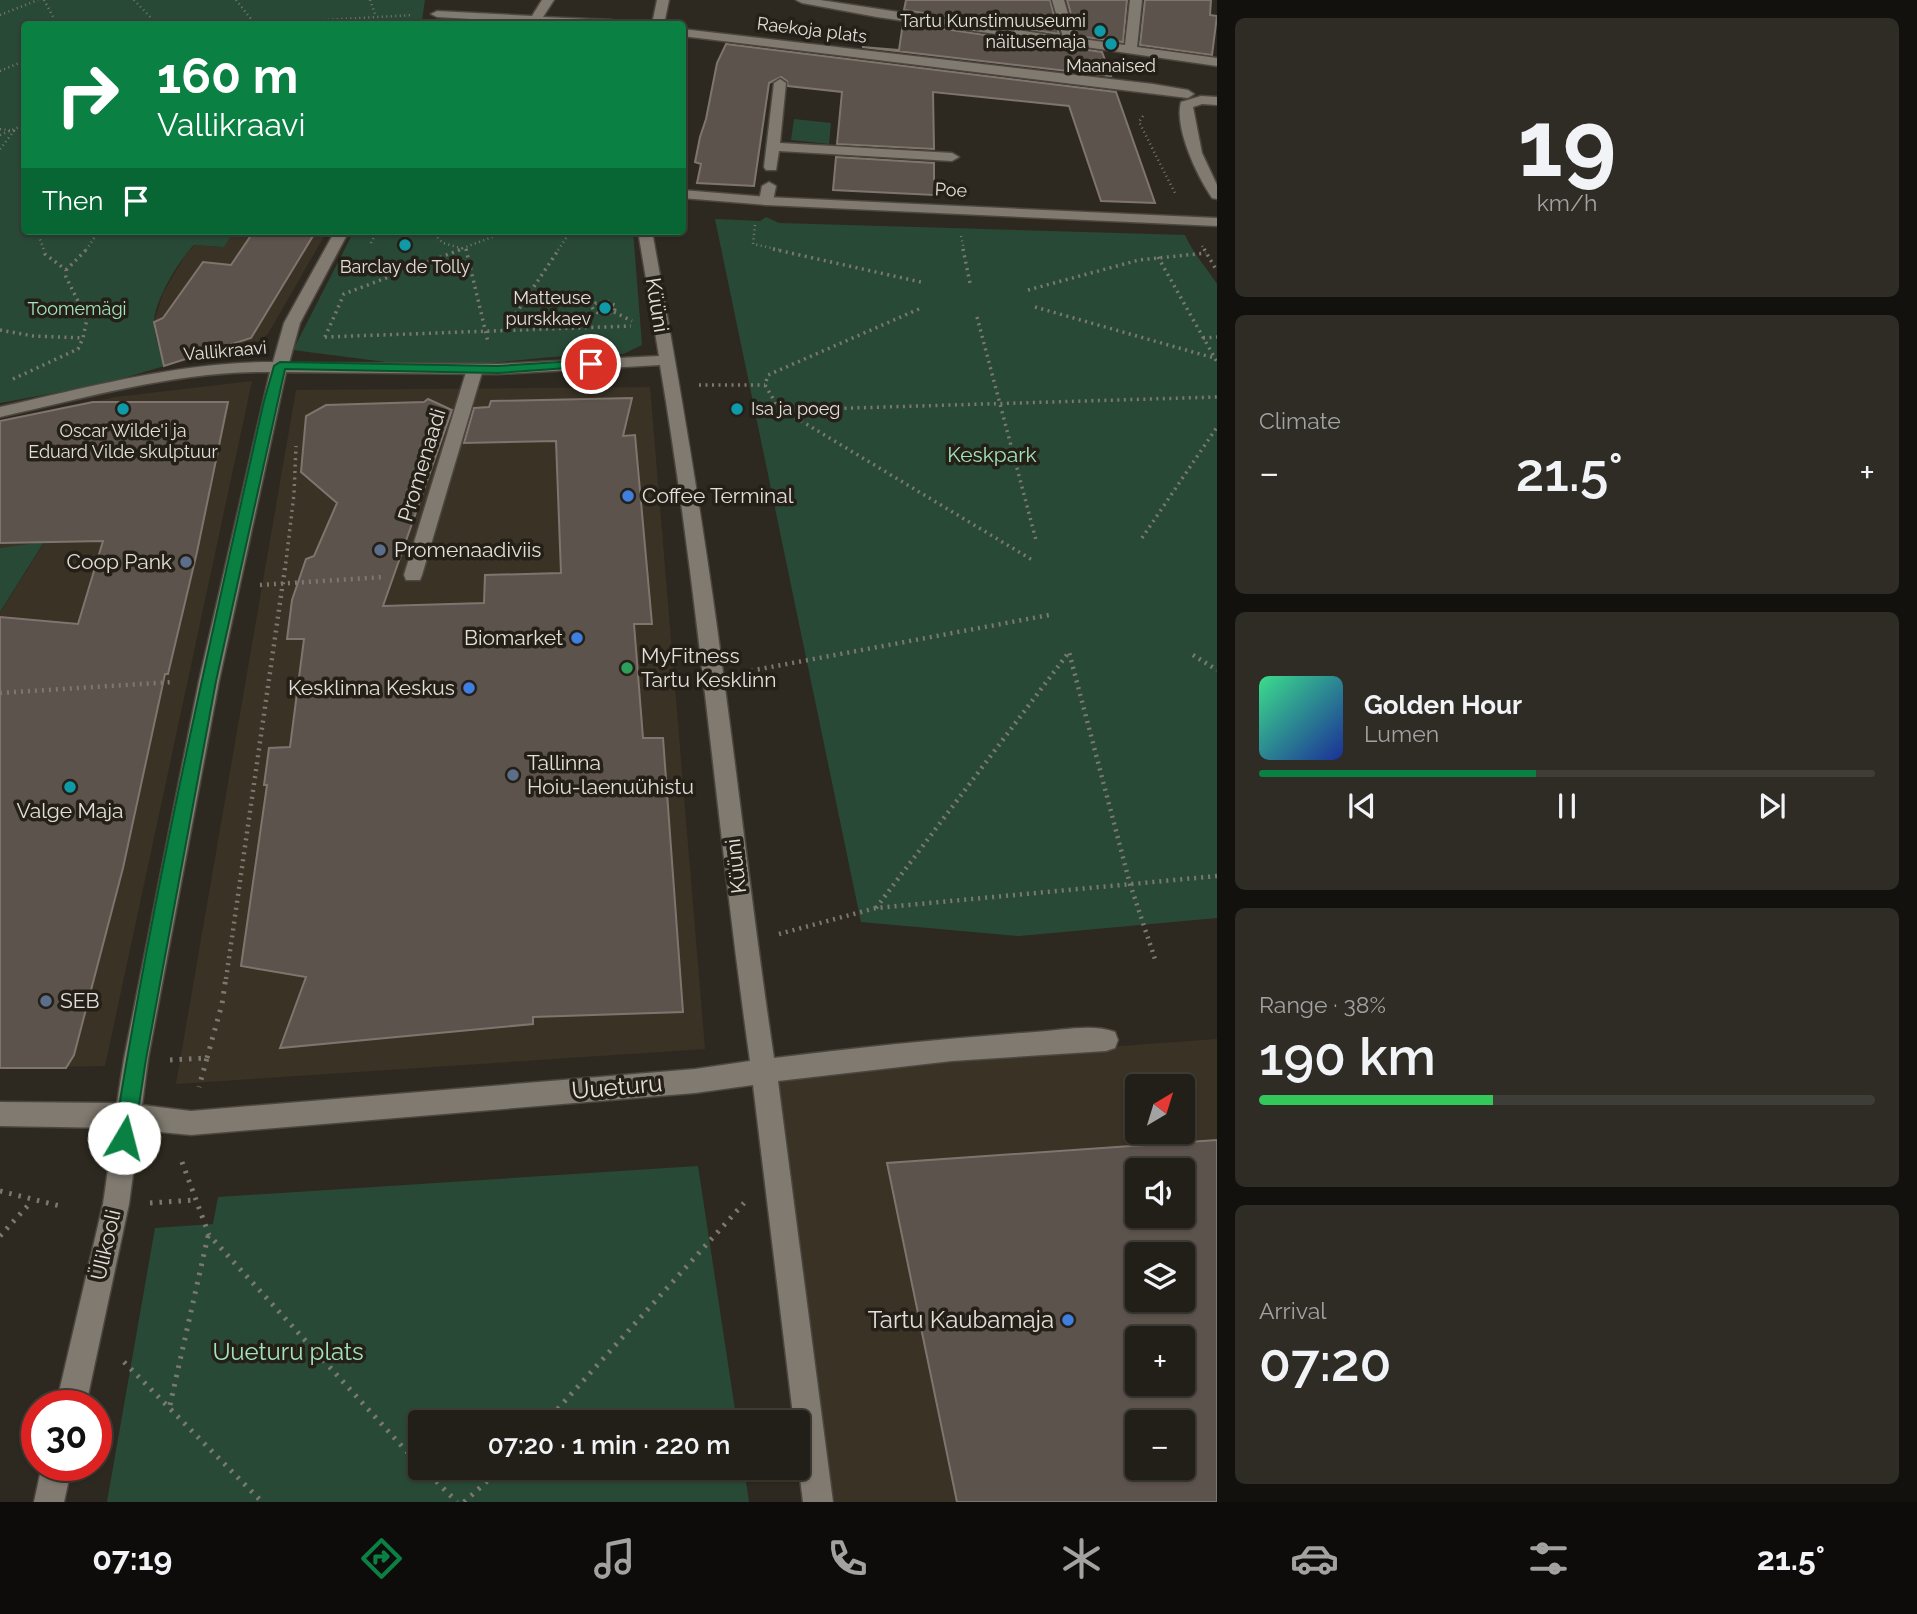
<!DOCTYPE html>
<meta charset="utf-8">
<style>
body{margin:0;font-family:Raleway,sans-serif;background:#2e2c25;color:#f1f3f6;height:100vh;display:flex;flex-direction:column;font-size:26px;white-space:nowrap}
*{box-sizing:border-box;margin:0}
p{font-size:23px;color:#a2a2a2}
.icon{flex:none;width:38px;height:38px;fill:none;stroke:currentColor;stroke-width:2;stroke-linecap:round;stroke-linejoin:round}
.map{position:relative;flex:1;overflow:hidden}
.sheet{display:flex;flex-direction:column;gap:18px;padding:18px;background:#13110d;width:700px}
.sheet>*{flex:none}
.top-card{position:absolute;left:21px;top:21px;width:665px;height:214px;border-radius:7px;box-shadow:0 2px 5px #0004,0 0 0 2px #3f3d37;background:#0b8043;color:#fff;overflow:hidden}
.needle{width:46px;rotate:38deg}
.tools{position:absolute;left:1125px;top:1074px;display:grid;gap:14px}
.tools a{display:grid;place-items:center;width:70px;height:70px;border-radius:7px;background:#221f18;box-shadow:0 2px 5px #0004,0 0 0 2px #3f3d37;font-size:35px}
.speed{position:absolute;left:21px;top:1390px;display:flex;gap:14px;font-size:35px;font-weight:700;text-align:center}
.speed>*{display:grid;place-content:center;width:91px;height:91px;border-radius:50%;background:#221f18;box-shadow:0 2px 5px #0004,0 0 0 2px #3f3d37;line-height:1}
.speed .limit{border:10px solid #d22;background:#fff;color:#111}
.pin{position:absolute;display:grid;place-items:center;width:60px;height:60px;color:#fff;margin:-30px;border:4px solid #fff;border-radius:50%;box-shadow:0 2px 7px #0007}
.me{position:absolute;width:77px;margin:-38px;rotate:8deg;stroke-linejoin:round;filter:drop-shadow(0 0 5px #0008)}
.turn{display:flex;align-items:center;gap:24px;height:147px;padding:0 21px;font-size:32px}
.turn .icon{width:91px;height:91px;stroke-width:2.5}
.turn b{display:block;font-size:49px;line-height:60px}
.then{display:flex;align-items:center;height:66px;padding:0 21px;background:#0003;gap:14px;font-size:26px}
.big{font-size:52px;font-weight:600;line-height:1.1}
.sheet .card{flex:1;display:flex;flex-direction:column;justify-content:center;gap:10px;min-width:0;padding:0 24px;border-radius:10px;background:#2e2c25}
.sheet .dial{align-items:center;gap:0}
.dial b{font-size:91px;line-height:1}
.song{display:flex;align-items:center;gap:21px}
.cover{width:84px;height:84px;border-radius:10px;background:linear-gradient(135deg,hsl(150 70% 55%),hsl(230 70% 35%))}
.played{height:7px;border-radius:4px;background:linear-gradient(90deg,#0b8043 45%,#3f3d37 45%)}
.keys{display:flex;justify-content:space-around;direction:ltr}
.heat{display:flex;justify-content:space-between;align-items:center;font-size:38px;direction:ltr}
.charge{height:10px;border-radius:5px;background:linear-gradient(90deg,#34c759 38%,#3f3d37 0)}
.trip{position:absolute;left:408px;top:1410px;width:402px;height:70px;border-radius:7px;background:#221f18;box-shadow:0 2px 5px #0004,0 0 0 2px #3f3d37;font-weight:600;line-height:70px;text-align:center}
.tabs{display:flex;height:112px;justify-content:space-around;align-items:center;background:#0e0c0a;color:#a2a2a2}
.tabs .icon{width:49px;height:49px}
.tabs .selected{color:#0b8043}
.tabs b{font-size:32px;color:#f1f3f6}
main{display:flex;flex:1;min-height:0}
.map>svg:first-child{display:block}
.built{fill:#3a3225;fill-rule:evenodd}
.green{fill:#294937}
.building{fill:#5d534d;stroke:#7f756e;stroke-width:2;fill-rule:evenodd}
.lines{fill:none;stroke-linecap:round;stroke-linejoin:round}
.lane-casing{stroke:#4b4740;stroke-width:3}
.street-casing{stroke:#4b4740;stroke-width:3}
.path-far3{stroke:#7c7870;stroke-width:2.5;stroke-dasharray:1 3.5;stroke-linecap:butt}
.path-far2{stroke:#7c7870;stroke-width:3.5;stroke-dasharray:2 4.5;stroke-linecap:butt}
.path-far1{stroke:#7c7870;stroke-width:4.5;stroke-dasharray:2 5;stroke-linecap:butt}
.path{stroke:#7c7870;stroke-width:5;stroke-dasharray:2.5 7;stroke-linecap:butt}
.lane{fill:#807a70;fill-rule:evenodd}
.street{fill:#807a70;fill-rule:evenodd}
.route{fill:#0b8043;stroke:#07532c;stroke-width:2}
.culture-dot{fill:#0f9aa8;stroke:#241f17;stroke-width:2.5}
.shop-dot{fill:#3f7fe0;stroke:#241f17;stroke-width:2.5}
.service-dot{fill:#5c6f8a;stroke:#241f17;stroke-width:2.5}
.leisure-dot{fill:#2e9e5b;stroke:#241f17;stroke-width:2.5}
.labels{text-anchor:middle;stroke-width:7;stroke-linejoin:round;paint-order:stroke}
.far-poi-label{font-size:18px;fill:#e2dfd9;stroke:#241f17}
.far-street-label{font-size:18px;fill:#e2dfd9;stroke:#241f17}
.far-park-label{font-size:18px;fill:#a2e4bc;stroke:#241f17}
.street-label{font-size:21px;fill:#e2dfd9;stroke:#241f17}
.park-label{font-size:21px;fill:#a2e4bc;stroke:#241f17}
.poi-label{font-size:21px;fill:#e2dfd9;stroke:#241f17;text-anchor:start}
.near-street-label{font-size:24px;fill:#e2dfd9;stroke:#241f17}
.near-poi-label{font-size:24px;fill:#e2dfd9;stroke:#241f17;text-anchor:end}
.near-park-label{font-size:24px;fill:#a2e4bc;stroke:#241f17}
</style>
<main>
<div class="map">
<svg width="1217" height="1502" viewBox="0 0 1217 1502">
<rect width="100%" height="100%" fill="#2e2920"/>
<path class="built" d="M234 231H327L268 334 253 345 164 366 154 322 163 293 186 254 195 245 224 247Z
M252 381 105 1066 0 1068V613L44 543 0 548V421L116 397Z
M650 387 705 1049 176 1084 296 390Z
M1217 1039V1502H822L767 1072ZM1138 1087H1183V1132H1138ZM1138 1171H1183V1216H1138ZM1138 1255H1183V1300H1138ZM1138 1339H1183V1384H1138ZM1138 1423H1183V1468H1138Z"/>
<path class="green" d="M0 0H425L422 20C290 29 157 24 24 24V231H234L224 247 194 245C179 260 154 301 154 323 154 337 161 353 164 366L108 383 0 403Z
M794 119 831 123 829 144 791 140Z
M766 217 779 223 1185 235C1193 253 1206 267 1217 284V918L1019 936 861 922 715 219 760 221Z
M354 231H633L642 345 623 354 551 357 479 364H401L293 350Z
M44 542 0 612V548Z
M698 1166 737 1423H420V1468H744L749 1502H107L155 1228 213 1224 218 1197Z"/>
<path class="building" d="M906 0H1050L1059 34 904 10Z
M1067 0H1127L1123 42 1077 36Z
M1145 0H1211L1210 15 1217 16 1212 55 1140 45Z
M903 23 1102 52 1111 76 862 47 899 50Z
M726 44 1116 92 1155 203 1101 201 1069 106 933 92 934 149 837 144 842 92 788 86 787 81 781 77 769 83 754 186 697 183 701 164 695 162 700 137 706 119 717 63Z
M836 157 934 163V195L833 190Z
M254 231H316L251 338 164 366 154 322 163 318 203 262 231 265Z
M632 398 623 436 635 435 652 624H634L643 738H663L683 1012 533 1017V1024L280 1048 306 977 241 966 267 785H264L269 748 290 747 304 639H287L292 600 306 559 314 556 337 503 301 472 306 416 326 405 424 402 428 399 452 410 383 606 484 603 485 575 561 573 556 441 464 443 474 408 489 407 491 401Z
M93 402H228L197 552 168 674H165L123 868 74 1055 66 1068H0V617L78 624 103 541 0 543V421Z
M1217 1140V1502H957L887 1163ZM1138 1171H1183V1216H1138ZM1138 1255H1183V1300H1138ZM1138 1339H1183V1384H1138ZM1138 1423H1183V1468H1138Z"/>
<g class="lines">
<defs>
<path id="lane" d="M780 79 786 83 780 143 952 153 959 157 952 161 779 151 776 170H766L764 167 774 83Z
M1201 96 1217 97V105L1202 104 1193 107 1202 153 1217 185V199L1212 198C1197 176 1174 128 1181 102Z
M769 182 776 186 773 201 766 205 759 201 762 186Z
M475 364 483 369 422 575 420 580H406L404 575 467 369Z"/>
<path id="street" d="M542 0H554L543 17 612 20 618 24H560L437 17 431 14 437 11 532 16Z
M657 0H669L664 24H652Z
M796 0H820L1063 37 1052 0H1064L1075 38 1125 45 1130 0H1142L1137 47 1217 58V66L877 17 802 3Z
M682 29 1153 84 1188 90 1194 94 1188 98 682 36Z
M682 190 766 197 1217 218V226L766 205 682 198Z
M335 231H349L300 323 289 363 498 364 659 356 638 231H652C679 380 705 530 724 680 741 806 755 932 774 1058 861 1047 948 1038 1035 1032 1059 1031 1092 1023 1115 1032L1118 1040 1115 1048 1106 1051 952 1061 778 1081 833 1502H803L798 1461V1423H794L753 1085 695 1093 191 1135 139 1130 129 1204 86 1405H56L103 1204 114 1128 0 1126V1102L117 1103 124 1059 199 681 270 372C178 371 89 397 0 417V407C90 387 180 362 273 362L284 323ZM660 365C699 596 717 830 750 1061L695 1069 191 1111 142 1105 148 1059 219 681 286 372 498 374Z
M42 1465H72L64 1502H34Z"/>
</defs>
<use href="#lane" class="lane-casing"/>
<use href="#street" class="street-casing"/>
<path class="path-far3" d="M44 0 57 24
M134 0 157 24
M236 0 255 24
M370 0 376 17
M0 15 38 0
M256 24 412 15
M0 71 24 61
M1143 116 1139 122 1176 195
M0 129 14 131 0 149
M0 135 24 125
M755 225 753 244 781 250
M37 231 44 250
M431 231 443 243 468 250
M961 236 964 250
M371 243 377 231
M1202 246 1205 250
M86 250 99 231
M458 250 508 231
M558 250 571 231"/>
<path class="path-far2" d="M466 249 488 342
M773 249 925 283
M963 249 970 283
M1204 249 1217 271
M1158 257 1217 362
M66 270 87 249
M1028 290 1139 260 1206 253
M607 301 616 306 614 312C605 314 597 316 592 307L596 303Z
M1035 307 1214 358
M919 309 768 375 765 385 778 407 1034 561
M614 312 632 321
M977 317 1036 540
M0 330 33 336 83 338 87 319 66 277V270L45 254 43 249
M505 330 559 249
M325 337 631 326
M325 337 344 294 462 249
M1203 338 1217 337
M13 379 78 349 83 338
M699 385H765
M786 410 1217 397
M1142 538 1217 427
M285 570 294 494 296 446"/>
<path class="path-far1" d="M260 585 384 577
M1193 655 1217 670
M744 672 1049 615
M0 693 173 682
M876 908 1069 652 1130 884 1156 962
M779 934 876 908 1217 876
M226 979 285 568"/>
<path class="path" d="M207 1058 222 1004 226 977
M170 1060 207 1058 199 1087
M182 1162 209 1235 420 1466
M0 1191 60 1206
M150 1203 194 1200
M0 1236 32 1201
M124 1362 262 1502
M170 1405 208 1236
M545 1423 744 1203
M423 1468 457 1502
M464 1502 502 1468"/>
<use href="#lane" class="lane"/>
<use href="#street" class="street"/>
</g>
<path class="route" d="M591 360 595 361V366L498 373 285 369 216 681 146 1059 134 1138 131 1145 124 1148 117 1145 114 1138C153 891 209 646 264 401L274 366 280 362 498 366Z"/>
<g class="culture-dot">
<circle cx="1100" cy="31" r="7"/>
<circle cx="1111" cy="44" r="7"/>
<circle cx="405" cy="245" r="7"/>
<circle cx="605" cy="308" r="7"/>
<circle cx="123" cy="409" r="7"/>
<circle cx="737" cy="409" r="7"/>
<circle cx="70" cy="787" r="7"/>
</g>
<g class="shop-dot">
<circle cx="628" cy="496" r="7"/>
<circle cx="577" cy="638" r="7"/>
<circle cx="469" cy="688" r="7"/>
<circle cx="1068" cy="1320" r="7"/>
</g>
<g class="service-dot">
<circle cx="380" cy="550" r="7"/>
<circle cx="186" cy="562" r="7"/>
<circle cx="513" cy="775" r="7"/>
<circle cx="46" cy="1001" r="7"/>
</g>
<circle class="leisure-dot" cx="627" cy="668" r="7"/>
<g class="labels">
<g class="far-poi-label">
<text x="1086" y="27" text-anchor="end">Tartu Kunstimuuseumi<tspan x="1086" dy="21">näitusemaja</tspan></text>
<text x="1111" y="72">Maanaised</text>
<text x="405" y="273">Barclay de Tolly</text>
<text x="591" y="304" text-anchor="end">Matteuse<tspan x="591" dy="21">purskkaev</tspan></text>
<text x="751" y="415" text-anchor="start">Isa ja poeg</text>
<text x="123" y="437">Oscar Wilde'i ja<tspan x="123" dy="21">Eduard Vilde skulptuur</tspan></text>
</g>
<g class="far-street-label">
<text transform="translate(812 30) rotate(7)" y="6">Raekoja plats</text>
<text transform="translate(951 190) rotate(3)" y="6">Poe</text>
<text transform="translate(225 351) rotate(-5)" y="6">Vallikraavi</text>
</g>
<g class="far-park-label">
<text x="77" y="315">Toomemägi</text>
</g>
<g class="street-label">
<text transform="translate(657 305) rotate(81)" y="7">Küüni</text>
<text transform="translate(422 465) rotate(-73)" y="7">Promenaadi</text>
<text transform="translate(736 866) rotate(-97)" y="7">Küüni</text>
<text transform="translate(106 1245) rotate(-77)" y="7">Ülikooli</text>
</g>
<g class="park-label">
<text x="992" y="462">Keskpark</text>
</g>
<g class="poi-label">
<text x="642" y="503">Coffee Terminal</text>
<text x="394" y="557">Promenaadiviis</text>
<text x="172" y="569" text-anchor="end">Coop Pank</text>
<text x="563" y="645" text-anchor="end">Biomarket</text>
<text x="641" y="663">MyFitness<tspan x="641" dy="24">Tartu Kesklinn</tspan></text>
<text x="455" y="695" text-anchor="end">Kesklinna Keskus</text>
<text x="527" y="770">Tallinna<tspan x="527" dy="24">Hoiu-laenuühistu</tspan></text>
<text x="70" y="818" text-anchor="middle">Valge Maja</text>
<text x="60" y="1008">SEB</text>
</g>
<g class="near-street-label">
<text transform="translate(617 1087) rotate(-5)" y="8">Uueturu</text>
</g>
<g class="near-poi-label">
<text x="1054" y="1328">Tartu Kaubamaja</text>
</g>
<g class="near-park-label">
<text x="288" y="1360">Uueturu plats</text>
</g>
</g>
</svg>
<div class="tools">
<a><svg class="needle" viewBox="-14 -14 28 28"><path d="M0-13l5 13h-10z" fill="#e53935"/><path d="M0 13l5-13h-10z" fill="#a2a2a2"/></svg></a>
<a><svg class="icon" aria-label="sound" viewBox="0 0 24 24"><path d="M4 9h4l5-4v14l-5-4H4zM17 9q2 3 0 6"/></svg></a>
<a><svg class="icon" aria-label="layers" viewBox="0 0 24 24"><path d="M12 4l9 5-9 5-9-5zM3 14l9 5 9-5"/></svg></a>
<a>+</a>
<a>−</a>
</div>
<div class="speed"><div class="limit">30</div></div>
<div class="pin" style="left:591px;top:364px;background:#d93025"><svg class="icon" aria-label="arrive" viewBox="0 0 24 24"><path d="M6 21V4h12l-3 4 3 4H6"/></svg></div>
<svg class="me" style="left:124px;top:1138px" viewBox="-20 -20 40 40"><circle r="19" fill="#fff"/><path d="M0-13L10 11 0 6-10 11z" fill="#0b8043"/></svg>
<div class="trip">07:20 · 1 min · 220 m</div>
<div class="top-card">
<div class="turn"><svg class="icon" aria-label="right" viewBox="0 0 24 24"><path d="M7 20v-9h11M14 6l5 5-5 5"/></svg><div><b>160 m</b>Vallikraavi</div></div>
<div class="then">Then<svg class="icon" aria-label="arrive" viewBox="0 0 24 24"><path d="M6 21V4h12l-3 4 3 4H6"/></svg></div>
</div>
</div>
<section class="sheet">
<div class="card dial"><b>19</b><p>km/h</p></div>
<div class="card"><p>Climate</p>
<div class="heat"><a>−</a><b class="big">21.5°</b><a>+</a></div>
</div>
<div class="card">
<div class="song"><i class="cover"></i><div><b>Golden Hour</b><p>Lumen</p></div></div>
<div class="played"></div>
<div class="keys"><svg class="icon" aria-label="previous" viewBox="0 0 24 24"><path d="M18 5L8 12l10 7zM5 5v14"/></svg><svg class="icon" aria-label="pause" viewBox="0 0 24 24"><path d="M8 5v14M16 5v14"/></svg><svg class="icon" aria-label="next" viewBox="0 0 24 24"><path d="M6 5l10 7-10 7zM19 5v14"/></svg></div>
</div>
<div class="card"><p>Range · 38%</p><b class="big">190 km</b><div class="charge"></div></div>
<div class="card"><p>Arrival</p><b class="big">07:20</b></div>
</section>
</main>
<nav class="tabs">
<b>07:19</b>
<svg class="icon selected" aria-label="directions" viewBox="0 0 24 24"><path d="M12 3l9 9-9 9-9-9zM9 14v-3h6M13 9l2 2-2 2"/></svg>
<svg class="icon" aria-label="music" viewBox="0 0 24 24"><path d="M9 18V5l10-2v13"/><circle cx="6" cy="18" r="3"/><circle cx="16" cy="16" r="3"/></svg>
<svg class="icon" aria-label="phone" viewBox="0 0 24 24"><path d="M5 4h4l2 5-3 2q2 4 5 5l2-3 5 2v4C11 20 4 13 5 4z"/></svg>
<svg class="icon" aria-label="climate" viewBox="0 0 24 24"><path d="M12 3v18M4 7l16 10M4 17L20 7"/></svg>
<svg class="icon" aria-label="car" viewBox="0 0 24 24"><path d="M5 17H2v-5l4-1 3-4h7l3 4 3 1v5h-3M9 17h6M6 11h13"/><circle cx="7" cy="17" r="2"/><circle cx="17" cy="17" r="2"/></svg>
<svg class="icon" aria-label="filters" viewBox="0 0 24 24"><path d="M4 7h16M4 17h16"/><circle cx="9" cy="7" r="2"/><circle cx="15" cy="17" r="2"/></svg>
<b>21.5°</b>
</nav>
